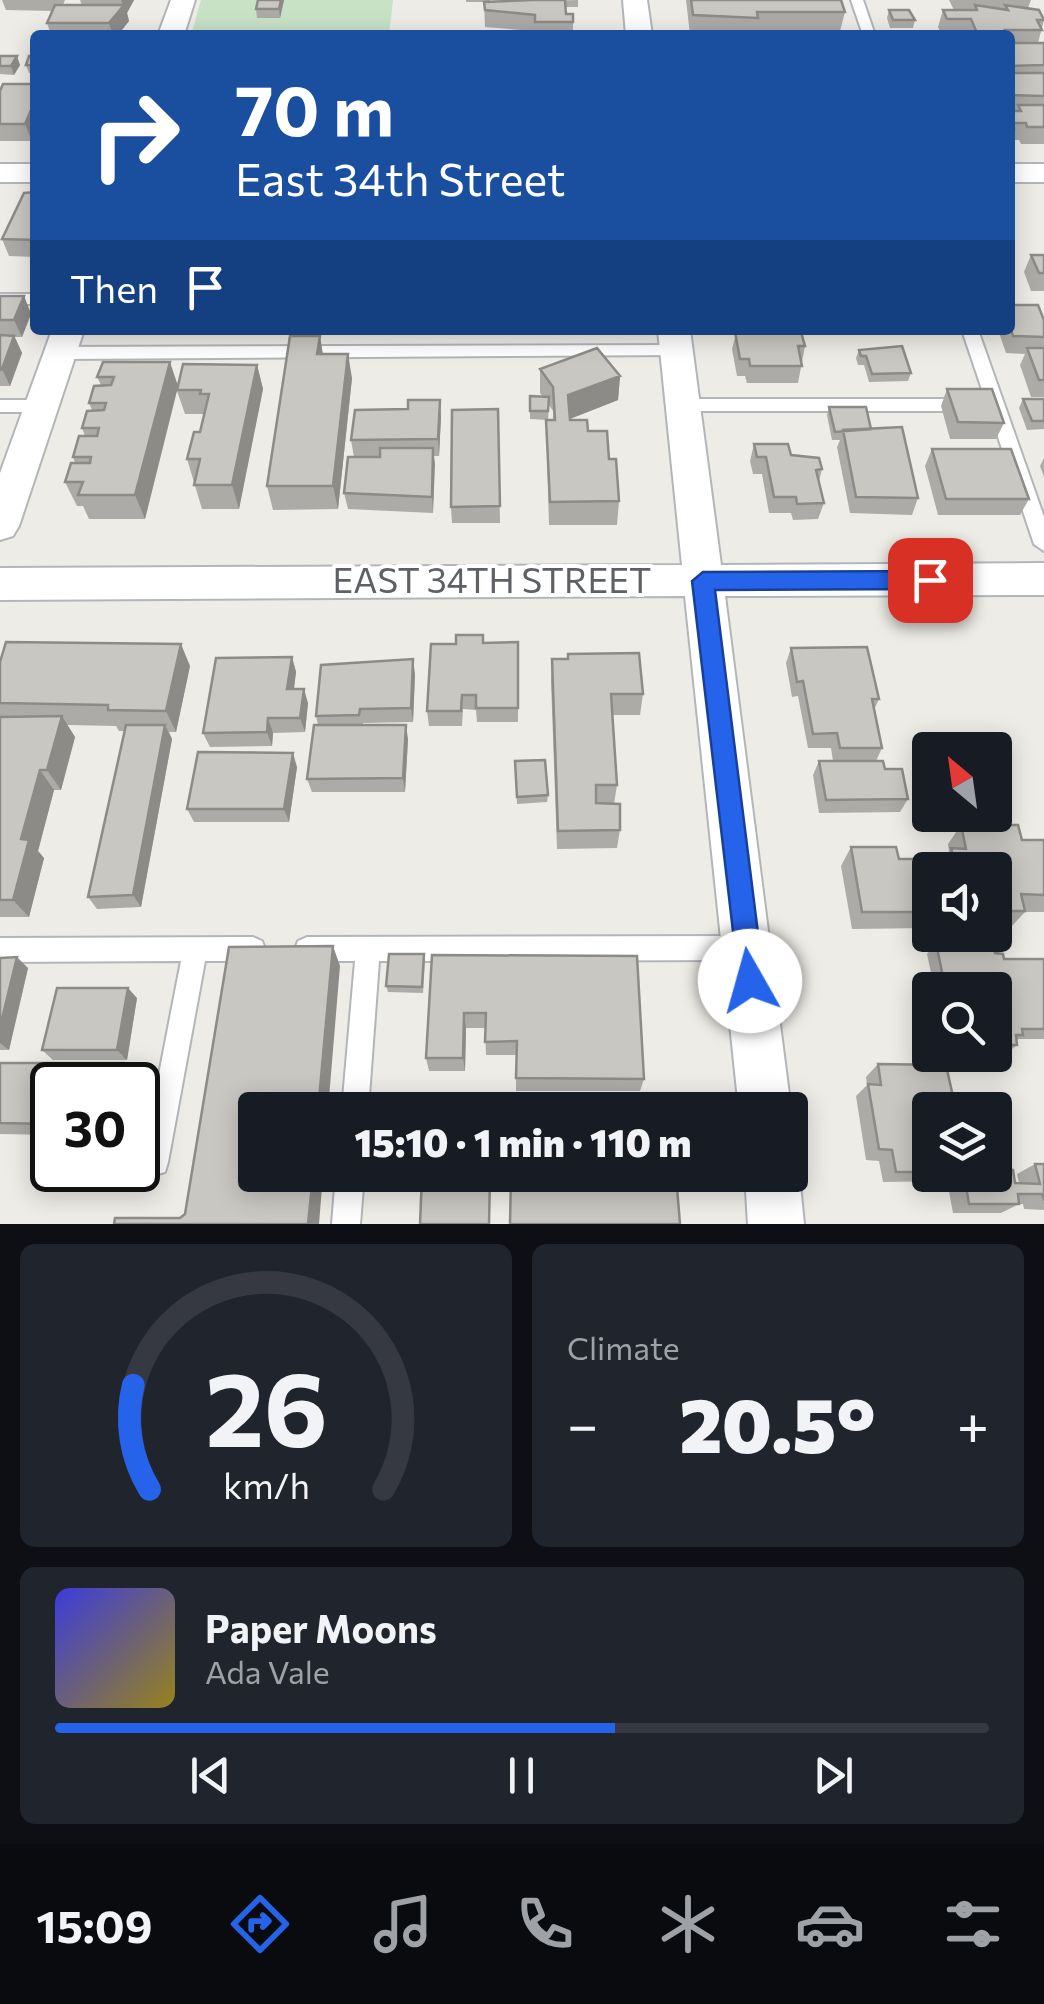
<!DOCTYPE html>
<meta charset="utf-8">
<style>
body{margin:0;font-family:Commissioner,sans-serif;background:#20242c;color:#f1f3f6;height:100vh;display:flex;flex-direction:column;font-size:38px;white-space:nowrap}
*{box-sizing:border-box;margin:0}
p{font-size:32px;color:#9ea1a6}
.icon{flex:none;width:55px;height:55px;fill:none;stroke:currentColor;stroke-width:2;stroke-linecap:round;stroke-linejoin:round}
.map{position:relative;height:1224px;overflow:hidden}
.panel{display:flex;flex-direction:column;gap:20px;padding:20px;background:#0d0f14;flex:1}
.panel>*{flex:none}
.top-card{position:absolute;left:30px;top:30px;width:985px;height:305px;border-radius:10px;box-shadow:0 5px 25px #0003;background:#1a4fa0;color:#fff;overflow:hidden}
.needle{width:65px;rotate:331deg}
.fabs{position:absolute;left:912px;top:732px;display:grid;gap:20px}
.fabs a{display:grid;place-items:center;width:100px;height:100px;border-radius:10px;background:#171b24;box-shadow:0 5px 25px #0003;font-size:50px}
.speed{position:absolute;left:30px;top:1062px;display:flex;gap:20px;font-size:50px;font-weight:700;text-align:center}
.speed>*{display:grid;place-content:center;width:130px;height:130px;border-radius:50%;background:#171b24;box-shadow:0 5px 25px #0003;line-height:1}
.speed .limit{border:5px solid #111;border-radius:15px;background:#fff;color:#111}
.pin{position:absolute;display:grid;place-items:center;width:85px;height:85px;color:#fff;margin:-42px;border-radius:20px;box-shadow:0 5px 15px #0006}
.me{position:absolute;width:110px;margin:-55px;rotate:353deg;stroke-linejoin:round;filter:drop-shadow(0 0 8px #0008)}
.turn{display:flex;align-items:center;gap:35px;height:210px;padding:0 40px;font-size:45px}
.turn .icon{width:130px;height:130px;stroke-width:2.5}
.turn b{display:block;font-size:70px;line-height:85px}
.then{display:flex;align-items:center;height:95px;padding:0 40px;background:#0003;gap:20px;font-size:38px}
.big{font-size:75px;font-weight:800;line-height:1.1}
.panel .tile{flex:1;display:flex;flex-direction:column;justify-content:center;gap:15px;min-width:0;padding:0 35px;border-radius:15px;background:#20242c}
.panel .dial{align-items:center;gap:0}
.dial svg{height:260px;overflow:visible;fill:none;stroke:#363941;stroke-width:7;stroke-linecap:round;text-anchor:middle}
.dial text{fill:#f1f3f6;stroke:none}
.song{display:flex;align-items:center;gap:30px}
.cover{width:120px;height:120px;border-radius:15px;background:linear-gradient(135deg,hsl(240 70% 55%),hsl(50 70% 35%))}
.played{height:10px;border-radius:5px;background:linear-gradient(90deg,#2563eb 60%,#363941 60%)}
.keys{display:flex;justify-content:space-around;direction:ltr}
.heat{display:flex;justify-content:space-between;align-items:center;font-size:55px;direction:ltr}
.panel .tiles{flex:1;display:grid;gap:20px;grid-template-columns:1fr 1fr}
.tile:last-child{grid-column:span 2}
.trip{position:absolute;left:238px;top:1092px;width:570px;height:100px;border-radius:10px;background:#171b24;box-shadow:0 5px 25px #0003;font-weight:800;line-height:100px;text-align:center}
.menu{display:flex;height:160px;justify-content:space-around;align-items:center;background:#090b0e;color:#9ea1a6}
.menu .icon{width:70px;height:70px}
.menu .on{color:#2563eb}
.menu b{font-size:45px;color:#f1f3f6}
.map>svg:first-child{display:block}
.green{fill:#c8e2c6}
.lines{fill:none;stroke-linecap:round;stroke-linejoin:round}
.lane-casing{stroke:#b3b6b9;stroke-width:4}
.street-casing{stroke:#b3b6b9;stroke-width:4}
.lane{fill:#fff;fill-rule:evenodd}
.street{fill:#fff;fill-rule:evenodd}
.wall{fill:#adaba7}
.shaded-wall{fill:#8d8b88}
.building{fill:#c9c7c2;stroke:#8d8b88;stroke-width:2.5}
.route{fill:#2563eb;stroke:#184099;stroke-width:2.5}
.labels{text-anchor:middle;stroke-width:8;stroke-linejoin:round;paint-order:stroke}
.street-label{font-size:35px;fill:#5e6164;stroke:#fff}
</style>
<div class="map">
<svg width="1044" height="1224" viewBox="0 0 1044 1224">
<rect width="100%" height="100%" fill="#eeece6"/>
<path class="green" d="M201 0H393L389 35H191Z"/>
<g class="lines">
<defs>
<path id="lane" d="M851 0H863L875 35H863Z
M0 294H35V304H0Z
M962 330H978L1044 517V551L1034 544Z
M676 345 684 351 682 355 60 359 52 353 60 347Z
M682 399H965L974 405 965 411H682L673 405Z
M0 400H42L51 406 42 412H0Z
M746 936 755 940 758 948 755 956 746 960 379 961 368 1110H342L355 961H307L298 957 295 949 298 941 307 937Z
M253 937 262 941 265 949 262 957 253 961H205L168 1162 165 1172 155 1175 145 1172 142 1162 181 961 0 962V938Z
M336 1175H364L360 1224H332Z"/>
<path id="street" d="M171 0H195L184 35H158Z
M623 0H647L652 35H626Z
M0 164H35V182H0Z
M1010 164H1044V182H1010Z
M52 330H84L19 526 13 536 0 540V473Z
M658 330H690L721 565 1044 563V595L725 596 791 1110 790 1113V1110H739L685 596 0 600V568L682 565Z
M790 1155 799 1175 804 1224H748L745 1175H790Z"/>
</defs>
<use href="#lane" class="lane-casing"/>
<use href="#street" class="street-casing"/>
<use href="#lane" class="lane"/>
<use href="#street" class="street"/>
</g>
<path class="wall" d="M2 0H65L63 5H82L80 0H134L127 13 129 21 118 35H51L47 23 53 11 6 10Z
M284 0 280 18H257L256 9Z
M466 0H490V2L578 0V7H566V14H573V35H535L534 31 485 27 484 2H466Z
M686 0H841L845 12 839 35H690Z
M949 0H1031L1028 8 1044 20 1038 43H1044V144H1021L1019 140H1010V35H942L938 27 943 10H954Z
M889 10 915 20 913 28H890L887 18Z
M0 56 20 65 14 75 0 74Z
M35 56V73H29L26 65Z
M35 84 32 141H0V91Z
M35 192V257L9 256 2 239Z
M1031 255H1044V291H1031L1024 272Z
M0 296H24L31 314 22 337H15L22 353 10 386H0Z
M1010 305 1044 320V397H1031L1020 365 1025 354 1006 353 998 330H1010Z
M463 330H490V335H463Z
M512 330H566V332L512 333Z
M737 330H804L803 335 805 346 798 383H747L745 376H737L732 349Z
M859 350 911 373 908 381 869 382 864 365H858L856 358Z
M323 354 352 378 338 509 273 510 267 486Z
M103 362 178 385 257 365 263 389 239 509H202L187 459 200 432 204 414H185L177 391 145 519H89L83 506H77L65 482 75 463 73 457 85 436 82 428 92 410 89 403 101 385 97 377Z
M540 369 620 376 618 400 570 419 588 431 609 459 619 501 617 525H549L546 420H553V411L549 405 548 420 530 419V396H542L540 393Z
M947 389 1004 423 996 439H950L941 406Z
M1023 399H1044V429L1027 430 1019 408Z
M829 407 871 429 918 498 912 515 850 513 837 447 840 440H832L827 415Z
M498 409 500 523H452L451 507Z
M441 417 439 456H434L433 513 348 509 344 493 354 457 351 440Z
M754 444 791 455 822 469 819 481 824 503 818 519 793 520 791 513H769L762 474H753L750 461Z
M932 449 1029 499 1020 515H938L925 466Z
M1044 458V477L1040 466Z
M518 642V722H477L476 710 463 709 462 726H429L427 711 483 643Z
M791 648 879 699 874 710 882 748 876 761 885 769 908 799 900 812 819 813 813 775 819 761H833L831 748H808L798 696 792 697 786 663Z
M292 657 296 672 294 689 308 703 305 732 273 733 272 746 210 747 203 733Z
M552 659 643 694 640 715H612L617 785 614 804 620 830 617 848 557 849 551 681Z
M0 662 190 666 176 732H169L172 739 141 907 97 909 88 897 125 731H119L116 726 67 725 75 737 61 790H54L38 851 44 858 29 917H0Z
M415 674 413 722 363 723V725L408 739 405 792H312L307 779 318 725 316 716Z
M515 761 548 795 547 802 517 804Z
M297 767 289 822H194L187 809Z
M961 825 1022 840H1044V912H1025L1010 928H995V870H930V928L852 929 841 866 851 847 899 859H944L949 851 948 844Z
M936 943 995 953 1004 959H1044V1039H1018L1017 1040V1045L1006 1054 995 1055V990H985L988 987H934L927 954Z
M432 955 644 1079 640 1091H516V1055H486L485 1028H466L465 1071H429L426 1058Z
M0 958 28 968 9 1050H0Z
M425 960 423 993 388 992 386 986Z
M137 998 127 1060H53L42 1050Z
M0 1063 137 1077 135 1085H52V1135L0 1134Z
M878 1064 930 1110V1175H964L1019 1183 1017 1174 1035 1164H1044V1210L1024 1209 1023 1204H1019L1001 1213H953L947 1181 883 1182 879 1161 866 1160 856 1096 867 1085 866 1077Z"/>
<path class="shaded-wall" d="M121 0H134L127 13 129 21 118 35H113L109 23 123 6Z
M281 0H284L280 18 279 9Z
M17 56 20 65 14 75 11 66Z
M35 101V133L32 141 25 124Z
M24 296 31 314 22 337 14 320Z
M14 336 22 353 10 386 2 369Z
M320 336 324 361 317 354Z
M348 354 352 378 338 509 333 486Z
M170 362 178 386 145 519 135 495Z
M257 365 263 389 239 509 232 485Z
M620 376 618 400 567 420 568 395Z
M440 400 441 417 439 456 438 439Z
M433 448 435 464 433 513 432 497Z
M181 644 190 666 176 732 166 711Z
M292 657 296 672 292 703 287 689Z
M413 659 415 674 413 722 411 708Z
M304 689 308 703 305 732 300 718Z
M62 716 75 737 61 790 47 770Z
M268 718 273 733 272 746 267 732Z
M165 725 172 739 141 907 133 895Z
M406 725 408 739 405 792 403 778Z
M293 753 297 767 289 822 284 809Z
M40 770 54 790 38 851 44 858 29 917 13 900 21 839Z
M333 946 340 966 328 1110H318Z
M17 957 28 968 9 1050 0 1043V1027Z
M128 988 137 998 127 1060 117 1050Z
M464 1013 466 1028 465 1071 463 1058Z
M124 1063 137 1077 135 1085H119Z
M313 1175H323L319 1224H308Z"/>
<path class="building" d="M258 0H281L279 9H256Z
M532 0H565L566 14H573V22H535V15L485 10 484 2Z
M691 0H841L845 12H757L758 18 693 15Z
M55 5H124L109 23H47Z
M975 5 1008 10 1005 5 1039 10 1044 20H1037L1042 30H1005L1007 34 977 33 971 19H947L943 10H977Z
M889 10H909L915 20H893Z
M110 32 109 35H58L59 33Z
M1010 43H1044V65L1010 66Z
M0 56H17L11 66H0Z
M29 56H35V65H26Z
M1010 73H1044V96L1010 95Z
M3 84H35V101L25 124H0V91Z
M1018 105H1044V127H1027L1026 123H1013L1014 128 1010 127V111H1021Z
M35 192V240L2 239 24 193Z
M1031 255H1044V273H1039Z
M0 296H24L14 320H0Z
M1010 305H1038L1044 320V337L1013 336 1010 327Z
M735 332H801L805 346H798L802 366H750L749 359H740Z
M0 335 14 336 2 369 0 370Z
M290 336H320L317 354H348L333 486H267Z
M902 346 911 373 872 374 866 356H861L859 350Z
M597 348 620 376 568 395 570 420H587L588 431H607L609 459H616L619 501 550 502 546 420H555L553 387 540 369Z
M1027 348H1044V380H1039Z
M103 362H170L135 495H78L83 482H65L71 463H90L91 457H73L79 436H97L99 428H82L87 411 104 410 106 403H89L94 386 111 385 114 377H97Z
M183 364 257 365 232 485H194L200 459H187L194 432H200L209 394H200L201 390H177Z
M947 389H992L1004 423 958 422Z
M530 396 549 397 548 411H530Z
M1023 399H1044V421H1032Z
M408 400H440L438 439 351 440 355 410 408 409Z
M829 407H866L871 429 835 432Z
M498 409 500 506 451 507 452 410Z
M902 427 918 498 856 497 843 430Z
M754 444H788L791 455 819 458 822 469 816 470 824 503 797 504 796 497H774L766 457H757Z
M380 448H433L432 497 344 493 348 457H380Z
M932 449H1011L1029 499H946Z
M456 635H483V643L518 642V708H476V695H462L461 711H427L431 644H456Z
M6 642 181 644 166 711 108 710V705L0 703V662Z
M867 647 879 699H872L882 748H840L837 733 813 734 803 681 797 682 791 648Z
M639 653 643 694H611L617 785H596V803L620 804V830L558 831 552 659H568V654Z
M292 657 287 689H304L300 718H268L267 732 203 733 216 658Z
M413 659 411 708 360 709 359 715 316 716 321 665Z
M62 716 47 770H40L21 839 29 840 13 900H0V717Z
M126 725H165L133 895 88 897Z
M314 725H406L403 778 307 779Z
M198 752 293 753 284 809H187Z
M545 760 548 795 517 797 515 761Z
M819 761H883L885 769H902L908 799 826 800Z
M961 825H1018L1022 840H1044V895L1021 894 1025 911H995V870H930V912H862L851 847H896L899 859H954L951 848 966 849Z
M992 942 995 953 1003 954 1004 959H1044V1029H1022L1023 1035H1016L1017 1045H995V1008L1008 1009 1003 1004 996 979 1001 980 1000 976 943 977 936 943Z
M333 946 318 1110H255V1175H313L308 1224H114L115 1218H180L185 1214 229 947Z
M389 954H424L422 987 386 986Z
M432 955 637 956 644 1079 516 1078 517 1041 485 1042 486 1013H464L463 1058H426Z
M17 957 0 1027V958Z
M57 988H128L117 1050H42Z
M0 1063H124L119 1085H52V1124L0 1123Z
M878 1064 946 1065 956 1110H930V1172H896L892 1150 879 1149 868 1084 881 1085Z
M425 1108H475V1110H425Z
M1035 1164H1044V1200L1042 1194H1018L1019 1204H969L964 1175H995V1169L1013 1170 1015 1183 1040 1184Z
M422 1175H473V1178H490L489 1224H420Z
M511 1175H676L680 1224H510Z"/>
<path class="route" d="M930 571 942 580 930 589 715 590 764 981 760 991 750 995 740 991 692 581 703 572Z"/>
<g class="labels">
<g class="street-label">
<text x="492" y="593">EAST 34TH STREET</text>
</g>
</g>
</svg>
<div class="fabs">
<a><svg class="needle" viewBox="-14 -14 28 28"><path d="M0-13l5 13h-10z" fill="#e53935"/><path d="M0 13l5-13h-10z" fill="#9ea1a6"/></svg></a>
<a><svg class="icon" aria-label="sound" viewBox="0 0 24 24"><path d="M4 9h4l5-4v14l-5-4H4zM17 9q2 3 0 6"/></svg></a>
<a><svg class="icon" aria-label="search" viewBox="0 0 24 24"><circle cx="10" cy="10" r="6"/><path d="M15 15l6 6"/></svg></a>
<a><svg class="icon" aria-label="layers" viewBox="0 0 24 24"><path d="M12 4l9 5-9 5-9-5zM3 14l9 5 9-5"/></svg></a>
</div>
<div class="speed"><div class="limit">30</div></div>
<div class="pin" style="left:930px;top:580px;background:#d93025"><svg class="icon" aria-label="arrive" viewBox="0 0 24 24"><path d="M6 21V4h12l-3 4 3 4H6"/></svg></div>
<svg class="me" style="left:750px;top:981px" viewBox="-20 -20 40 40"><circle r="19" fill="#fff"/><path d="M0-13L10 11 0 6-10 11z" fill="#2563eb"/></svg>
<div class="trip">15:10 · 1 min · 110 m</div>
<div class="top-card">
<div class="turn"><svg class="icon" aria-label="right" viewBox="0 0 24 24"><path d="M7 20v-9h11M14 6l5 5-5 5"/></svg><div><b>70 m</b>East 34th Street</div></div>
<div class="then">Then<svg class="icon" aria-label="arrive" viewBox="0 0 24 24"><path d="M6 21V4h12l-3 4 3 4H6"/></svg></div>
</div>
</div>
<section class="panel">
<div class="tiles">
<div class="tile dial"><svg viewBox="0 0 100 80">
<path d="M14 69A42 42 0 1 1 86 69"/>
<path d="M14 69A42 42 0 0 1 9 37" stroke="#2563eb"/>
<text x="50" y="56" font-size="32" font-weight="700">26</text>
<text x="50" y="72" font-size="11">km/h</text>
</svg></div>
<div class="tile"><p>Climate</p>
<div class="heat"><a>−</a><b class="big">20.5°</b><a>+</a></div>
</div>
<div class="tile">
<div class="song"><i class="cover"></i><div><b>Paper Moons</b><p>Ada Vale</p></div></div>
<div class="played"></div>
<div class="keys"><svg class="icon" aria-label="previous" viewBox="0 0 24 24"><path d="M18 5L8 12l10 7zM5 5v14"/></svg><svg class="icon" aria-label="pause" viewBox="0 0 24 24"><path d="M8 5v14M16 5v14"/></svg><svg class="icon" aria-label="next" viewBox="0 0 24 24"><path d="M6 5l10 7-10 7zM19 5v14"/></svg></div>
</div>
</div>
</section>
<nav class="menu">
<b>15:09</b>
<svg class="icon on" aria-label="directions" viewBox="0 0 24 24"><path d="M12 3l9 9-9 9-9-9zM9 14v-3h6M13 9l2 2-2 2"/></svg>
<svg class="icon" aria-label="music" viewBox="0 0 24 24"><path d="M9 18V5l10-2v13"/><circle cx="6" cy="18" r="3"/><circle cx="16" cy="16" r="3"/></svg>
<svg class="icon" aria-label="phone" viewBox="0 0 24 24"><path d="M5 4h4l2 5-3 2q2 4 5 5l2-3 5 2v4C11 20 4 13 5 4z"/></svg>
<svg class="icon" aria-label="climate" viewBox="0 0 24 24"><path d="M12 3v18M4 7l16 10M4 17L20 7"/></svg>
<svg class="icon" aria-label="car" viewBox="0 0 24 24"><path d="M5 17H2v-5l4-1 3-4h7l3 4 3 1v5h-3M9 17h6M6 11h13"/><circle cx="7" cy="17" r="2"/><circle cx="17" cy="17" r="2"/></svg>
<svg class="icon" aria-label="filters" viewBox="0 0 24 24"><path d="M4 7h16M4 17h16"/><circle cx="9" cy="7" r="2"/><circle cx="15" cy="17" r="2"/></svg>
</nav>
